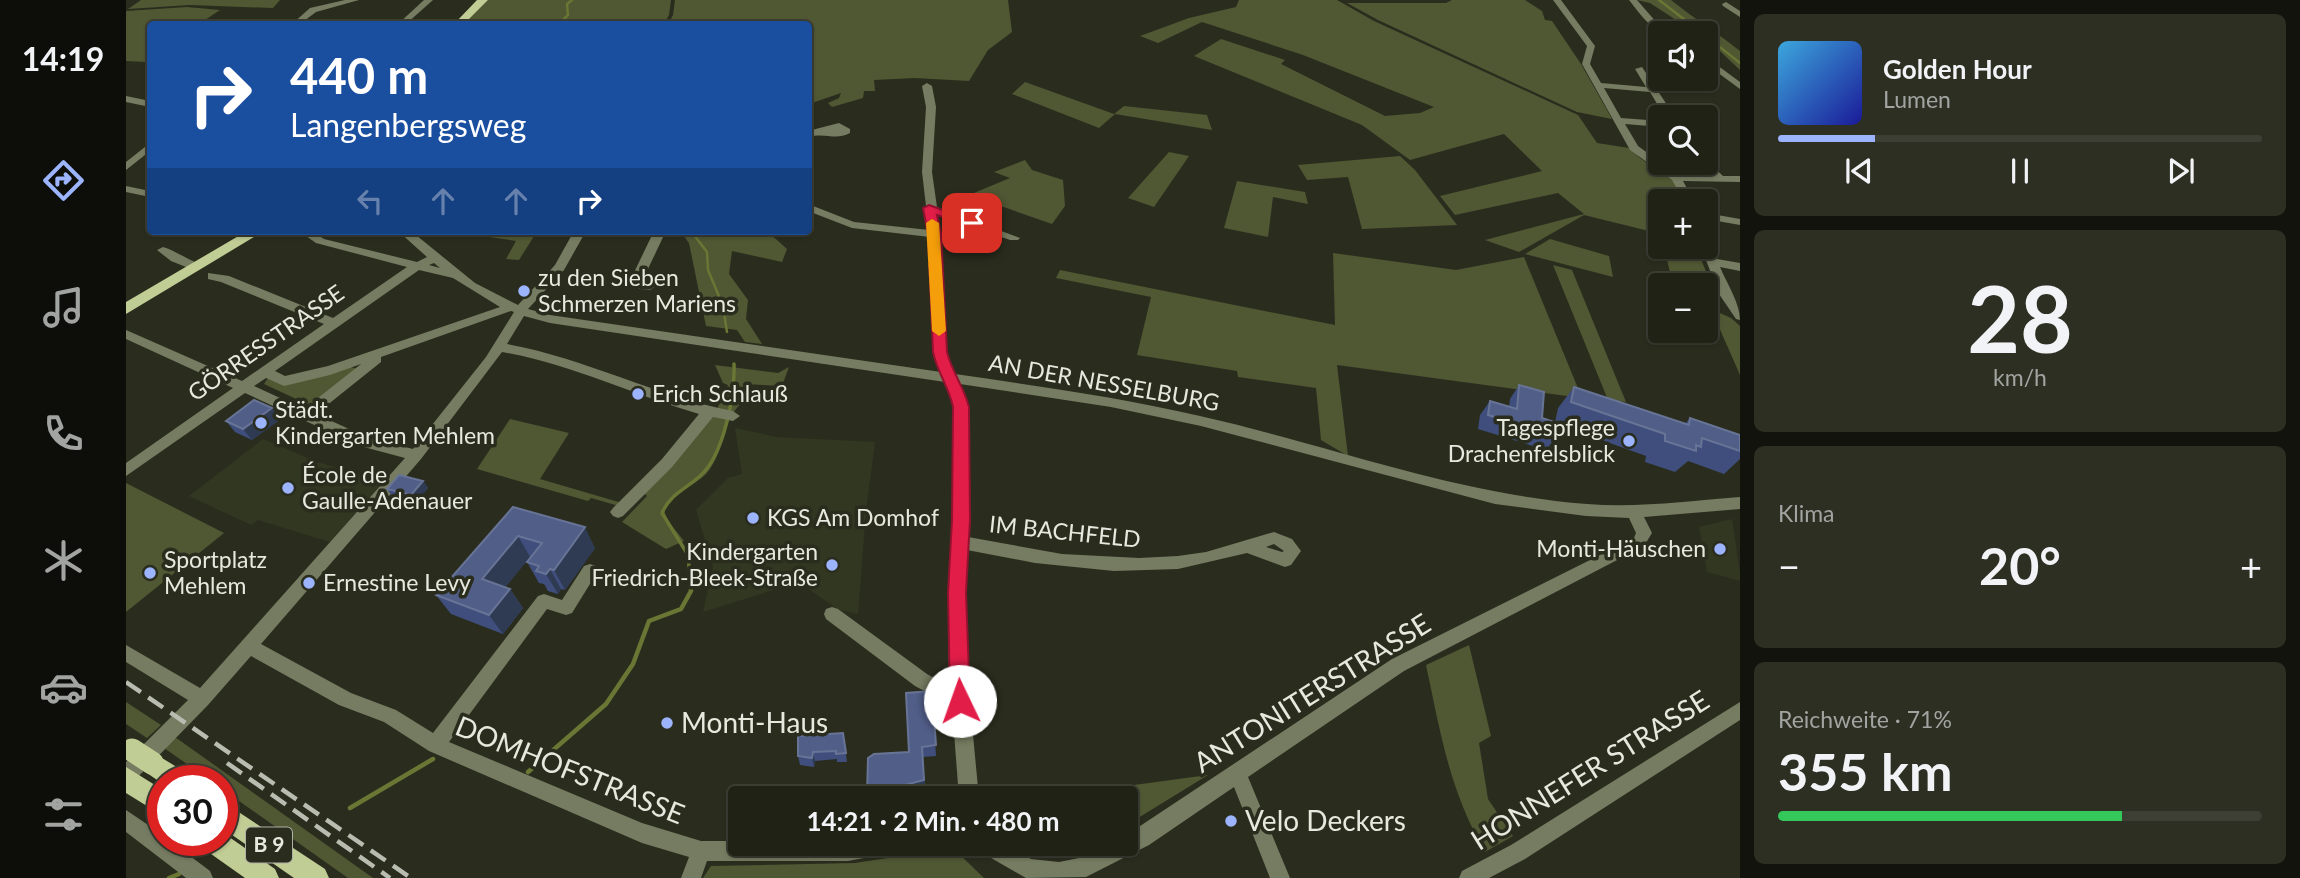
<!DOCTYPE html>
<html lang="de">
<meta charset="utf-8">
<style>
body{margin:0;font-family:Lato,sans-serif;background:#2d2f23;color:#f1f3f6;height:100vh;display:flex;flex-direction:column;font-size:26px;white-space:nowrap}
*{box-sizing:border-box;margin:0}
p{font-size:23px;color:#a2a4a1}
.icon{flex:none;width:38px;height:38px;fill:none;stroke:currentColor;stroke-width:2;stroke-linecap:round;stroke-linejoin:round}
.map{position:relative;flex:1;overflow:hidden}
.panel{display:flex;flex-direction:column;gap:14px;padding:14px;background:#12130c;width:560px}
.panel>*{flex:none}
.top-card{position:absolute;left:21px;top:21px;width:665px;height:214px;border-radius:7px;box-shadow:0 2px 5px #0004,0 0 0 2px #3d3f35;background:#1a4fa0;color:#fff;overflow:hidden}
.tools{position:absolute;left:1522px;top:21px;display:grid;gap:14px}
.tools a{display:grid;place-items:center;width:70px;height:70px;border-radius:7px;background:#202216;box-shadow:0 2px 5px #0004,0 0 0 2px #3d3f35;font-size:35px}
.speed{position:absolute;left:21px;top:765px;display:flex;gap:14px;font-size:35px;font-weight:700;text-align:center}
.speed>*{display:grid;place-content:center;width:91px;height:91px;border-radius:50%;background:#202216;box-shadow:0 2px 5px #0004,0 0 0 2px #3d3f35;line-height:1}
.speed .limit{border:10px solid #d22;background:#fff;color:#111}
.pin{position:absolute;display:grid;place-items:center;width:60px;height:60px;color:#fff;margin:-30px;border-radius:14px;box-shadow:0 4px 10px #0006}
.me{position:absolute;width:77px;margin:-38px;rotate:357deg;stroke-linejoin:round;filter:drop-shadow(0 0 5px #0008)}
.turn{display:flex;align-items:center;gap:24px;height:147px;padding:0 28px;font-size:32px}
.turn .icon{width:91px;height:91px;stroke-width:2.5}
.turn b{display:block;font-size:49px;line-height:60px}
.lanes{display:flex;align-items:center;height:66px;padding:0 28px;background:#0003;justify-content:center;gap:35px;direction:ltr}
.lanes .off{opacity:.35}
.big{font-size:52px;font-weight:700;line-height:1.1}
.panel .tile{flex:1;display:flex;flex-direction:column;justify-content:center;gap:10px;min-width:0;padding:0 24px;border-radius:10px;background:#2d2f23}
.panel .dial{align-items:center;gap:0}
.dial b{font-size:91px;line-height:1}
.song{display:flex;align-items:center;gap:21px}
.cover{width:84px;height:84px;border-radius:10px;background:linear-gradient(135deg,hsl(200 70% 55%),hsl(240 70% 35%))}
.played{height:7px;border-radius:4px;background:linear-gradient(90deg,#9bb4fd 20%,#3d3f35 20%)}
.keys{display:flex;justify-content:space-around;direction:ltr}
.heat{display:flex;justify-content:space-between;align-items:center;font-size:38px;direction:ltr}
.charge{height:10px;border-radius:5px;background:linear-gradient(90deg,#34c759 71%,#3d3f35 0)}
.trip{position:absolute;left:602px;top:786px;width:410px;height:70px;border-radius:7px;background:#202216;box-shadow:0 2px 5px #0004,0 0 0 2px #3d3f35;font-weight:700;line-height:70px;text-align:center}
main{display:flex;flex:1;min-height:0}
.tabs{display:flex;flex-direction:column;width:126px;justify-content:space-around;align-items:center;background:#0d0e09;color:#a2a4a1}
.tabs .icon{width:49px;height:49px}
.tabs .active{color:#9bb4fd}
.tabs b{font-size:32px;color:#f1f3f6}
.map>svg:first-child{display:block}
.built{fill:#323721}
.green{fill:#505733}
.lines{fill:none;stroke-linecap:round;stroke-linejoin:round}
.stream-far2{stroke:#697634;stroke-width:2.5}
.stream-far1{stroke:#697634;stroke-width:3.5}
.stream{stroke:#697634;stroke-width:4.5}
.minor{fill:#767c61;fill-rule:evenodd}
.major{fill:#c0cd94;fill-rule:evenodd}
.rail{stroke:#b9bcb0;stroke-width:4.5;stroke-dasharray:18 9;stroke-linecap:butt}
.major-bridge{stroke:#c0cd94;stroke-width:23}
.wall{fill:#3f4e7d}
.shaded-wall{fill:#2f3a53}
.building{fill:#515e88;stroke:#687496;stroke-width:2}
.route{fill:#e11d48;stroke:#92132f;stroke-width:2}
.slow{fill:#f59e0b}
.poi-dot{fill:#9bb4fd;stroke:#2a2d1e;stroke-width:2.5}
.labels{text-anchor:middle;stroke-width:7;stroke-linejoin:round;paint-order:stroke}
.shield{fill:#2a2d1e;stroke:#aeb1a5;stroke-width:2}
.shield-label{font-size:21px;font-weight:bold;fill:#e7e9df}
.poi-label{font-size:23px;fill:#e7e9df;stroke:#2a2d1e;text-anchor:start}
.street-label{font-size:23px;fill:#e7e9df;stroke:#2a2d1e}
.near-street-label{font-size:28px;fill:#e7e9df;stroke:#2a2d1e}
.near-poi-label{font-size:28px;fill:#e7e9df;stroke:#2a2d1e;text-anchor:start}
</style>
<main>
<nav class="tabs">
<b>14:19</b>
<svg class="icon active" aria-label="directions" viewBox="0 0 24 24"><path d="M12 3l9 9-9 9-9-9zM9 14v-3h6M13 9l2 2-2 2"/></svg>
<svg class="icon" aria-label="music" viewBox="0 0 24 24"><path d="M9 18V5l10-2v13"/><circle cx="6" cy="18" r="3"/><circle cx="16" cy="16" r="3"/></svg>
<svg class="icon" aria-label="phone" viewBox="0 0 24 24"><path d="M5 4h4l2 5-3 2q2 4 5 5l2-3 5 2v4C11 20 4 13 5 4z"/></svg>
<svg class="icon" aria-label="climate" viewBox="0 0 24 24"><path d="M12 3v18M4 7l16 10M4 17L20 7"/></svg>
<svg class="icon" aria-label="car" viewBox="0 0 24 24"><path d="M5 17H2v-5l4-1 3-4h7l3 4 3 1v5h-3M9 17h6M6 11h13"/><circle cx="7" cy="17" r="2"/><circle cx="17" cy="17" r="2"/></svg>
<svg class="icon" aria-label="filters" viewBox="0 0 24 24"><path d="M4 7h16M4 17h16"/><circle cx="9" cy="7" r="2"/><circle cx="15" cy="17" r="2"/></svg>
</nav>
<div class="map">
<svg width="1614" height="878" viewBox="0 0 1614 878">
<rect width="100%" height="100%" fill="#2a2d1e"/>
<path class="built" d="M609 428 650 437 749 442 740 511 732 614 711 609 673 582 577 612 587 567 570 510 602 478 616 474Z
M137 439 191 462 258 481 204 542 132 520 125 525 63 496Z
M1606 519 1614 573V581L1581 572 1573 527Z"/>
<path class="green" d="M15 0H154L147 8 64 5 2 9Z
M362 0H545L543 15 538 24H337Z
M549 0H882L886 32 862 50 843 81 789 78 748 80 749 91H738L737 98 706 107 702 103 713 98 715 93 683 104 682 24H542L547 15Z
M1113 0H1211L1248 21 1452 115 1471 143 1503 148 1514 158 1552 184 1558 201H1535V234L1458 215 1393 252 1359 240 1458 214 1432 193 1329 215 1314 196 1416 171 1378 134 1284 160 1236 125 1068 56 1095 39 1159 60 1155 64 1259 116 1294 113 1308 107 1177 55 1076 22 1032 43 1014 36 1063 18 1110 7Z
M1326 0H1399L1416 11 1419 20 1426 21 1455 64 1486 119 1451 112 1252 20 1221 3H1320Z
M1511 0H1545C1567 18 1592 33 1614 51V70L1580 38V33H1570L1524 3Z
M61 7 94 10 73 24H24V59L21 62 0 61V11Z
M899 82 988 114 998 106 1081 115 1086 130 989 114 973 128 886 94Z
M1043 152 1063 156 1028 207 1002 198Z
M1274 156 1289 170 1331 225 1236 229 1222 177 1181 180 1172 165Z
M899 160 906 170 937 180 939 206 926 224 843 195 884 178 868 172Z
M1111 181 1179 192 1182 204 1147 197 1142 237 1098 228Z
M361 231 410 233 393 260 380 259 390 241 356 236Z
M554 231H641L661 249 656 262 606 251 603 274 622 300 620 319 636 344 619 342 611 330 580 326 563 243Z
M1424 239 1483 256 1487 277 1399 254Z
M1538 247H1570L1592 301 1590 304 1580 302V285H1547Z
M1207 253 1330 270 1398 257 1456 398 1211 365 1222 456 1195 440 1190 388 1112 377 1111 371 1011 355 1025 297 930 278 934 270 1209 325Z
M1427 265 1446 270 1500 402 1482 400Z
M1585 309 1605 318 1614 326V375Z
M589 365 652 373 663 367 656 386 618 384 611 400 616 403C595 420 599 453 580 474 568 487 543 491 539 509 537 519 553 533 558 541L540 549 496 522 521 496 517 492 591 409 602 385 597 383Z
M222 366 231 369 183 405 138 384 142 378 156 384Z
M384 419 443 433 414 479 496 503 493 506 465 498 462 501 351 469Z
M0 483 98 533 0 612Z
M1343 645 1365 736 1353 743 1362 799 1387 836 1359 852C1323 789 1315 735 1300 665Z
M0 702 35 725 21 738 0 724Z
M49 737 247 878H222L96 789V780H84L38 748Z
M1082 775 999 826V798H912Z
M890 844H969C939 857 920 859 890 844Z
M827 848 858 878H577L585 866 729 863Z"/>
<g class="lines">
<path class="stream-far2" d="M1533 0 1576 33
M438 24 436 21 442 15 441 4 446 0
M1580 36 1614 63
M565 231 581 252 582 270 597 306 601 332"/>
<path class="stream-far1" d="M564 577 562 555 536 513C544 494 560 489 574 476 598 455 609 395 608 364"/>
<path class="stream" d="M402 772 480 704 507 664 523 621 555 609 565 591 564 575
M224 808 307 759
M43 878 53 874"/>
<path class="minor" d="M219 0H233L190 12 174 24H166L184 8Z
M298 0H307L280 24H272Z
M1427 0H1435L1469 46 1464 64 1475 83 1520 87 1509 69 1516 67 1549 117H1539L1524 92 1478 88 1495 118 1535 121V127L1499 124 1512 146 1552 175H1586L1574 163H1580V160L1597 176H1614V182L1557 181 1568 201H1558L1546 180 1504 150 1456 64 1461 46Z
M1503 0H1511L1531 23 1547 33C1526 33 1515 15 1503 0Z
M1600 2 1614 11V17L1597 6 1596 4Z
M1580 57 1614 82V89L1580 64Z
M801 83 806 86 810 107 806 172 811 207 894 238 892 240H884L812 215 820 352 829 374C911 386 993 397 1074 416 1203 445 1329 494 1461 504 1512 508 1563 501 1614 497V509L1518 517 1526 533 1518 546 1278 671 1122 777 1164 878H1144L1108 787 1023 845 960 877 900 878 853 851 850 844H878L905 859 933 862 958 857 985 844H999V836L1266 659 1508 538 1510 533 1503 518 1460 516 1369 504 1075 426 985 407 834 384 842 407V537L936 554 1013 558 1052 556 1080 552 1148 532 1166 539 1175 551 1165 565 1159 567 1121 553 1052 569 988 571 909 563 841 550C837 633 845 715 853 798H833L826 706 789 686 700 619 698 614 700 609 706 607 712 609 801 674 824 687C819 615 827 543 828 472 828 441 832 410 819 382L424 323 398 316 381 344C459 358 529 396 607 411L614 416 607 421 587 417 546 467 497 516 492 518 487 516 484 512 487 508 536 459 573 414C507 395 445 364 376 352L295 459 135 644 225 693 270 710 307 733 412 596 418 594 436 600 458 566 464 564 470 566 472 571 446 613 440 615 421 609 323 742 516 823 575 841H614V844H778L775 851 722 861H581L575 878H555L563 857 516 843 303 751 258 722 213 705 125 656 82 705 7 782 0 784V762L62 700 0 662V645L74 688 279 458 234 446 119 393 0 476V463L107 388 0 339V330L116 381 198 324 95 282 82 279V273L103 276 207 318 281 267 190 243 173 231H186L198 239 291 262 301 257 272 231H285L349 283 392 305 429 265 448 231H460L438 270 402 309 424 315 815 372 808 352 804 237 726 228 682 211V204L728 222 803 230 801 211 798 208 800 206 796 172 800 107 796 86ZM308 263 314 268 303 265ZM293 270 327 278 374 307 202 366 159 376 149 371ZM385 311 388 312 360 357 287 449 243 438 190 414 255 362V357ZM235 364 178 409 128 386 140 378 158 386 204 375ZM1148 544 1158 551 1156 552 1140 547Z
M0 96 24 101V107L0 102Z
M713 123 724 129V133C708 141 701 132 682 137V131Z
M24 143V151L0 170V162Z
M0 186 24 191V197L0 192Z
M1580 213 1614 219V225L1580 219Z
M528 231H540L520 273 530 275 532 278 530 286 524 290 504 288 502 285Z
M1580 242 1586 245 1591 259 1614 263V271L1594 267C1601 284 1614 303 1614 320L1610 319 1593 294 1575 247H1580Z
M37 247C50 251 60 259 74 264L76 267 70 271 45 261 31 250Z
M1614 702V720L1399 859 1363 878H1333L1336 871 1385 845Z
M0 810 37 835V840H43L84 871 87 878H60L0 832Z"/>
<path class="major" d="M351 0H362L338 24H328Z
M121 231H138L0 314V302Z
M26 752 59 772 63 780H37V784L18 771 14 763 18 755Z
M0 767 37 790V816L0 793Z
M96 801 199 869 203 878H168L96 828Z
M96 832 149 869 153 878H119L78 849 75 840H96Z"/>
<path class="rail" d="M0 682 285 878
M101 763 264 878"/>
<path class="major-bridge" d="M6 750 26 763"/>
</g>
<path class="wall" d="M1393 385 1416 418 1429 422 1432 408 1448 387 1559 424 1564 418 1614 435V459L1598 474 1562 461 1549 472 1519 462 1520 456 1431 424V436L1420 450 1352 429 1354 415 1364 401 1383 407 1384 399Z
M146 408 155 419 126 440 109 432 100 421Z
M297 481 302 488 290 502 266 496 261 489Z
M387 507 469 548 439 590 435 589 432 594 422 591 418 584 413 583 401 562 405 557H404L379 587 384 589 397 608 377 634 325 614 310 595Z
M806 691 810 756 797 757 799 790 768 798H741L742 758 783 752Z
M717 733 721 762H711V759L689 761 688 767 674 765 672 756Z"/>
<path class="shaded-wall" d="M146 408 155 419 126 440 117 429Z
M297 481 302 488 290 502 285 495Z
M459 527 469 548 439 590 428 570Z
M392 536 404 557 370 599 356 579Z
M424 569 435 589 432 594 420 574Z
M384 589 397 608 377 634 363 615Z
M687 752 689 761 688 767 686 758Z
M798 780 799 790 768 798H761L760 790Z"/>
<path class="building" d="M1393 385 1418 392 1416 418 1431 423V436L1362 415 1364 401 1391 409Z
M1448 387 1563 425 1564 418 1614 435V451L1576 438 1575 447 1570 445V451L1539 441V434L1445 402Z
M128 400 146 408 117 429 100 421Z
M273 475 297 481 285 495 261 489Z
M387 507 459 527 428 570 424 569 420 574 410 571 413 566 401 562 416 543 392 536 356 579 384 589 363 615 310 595Z
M806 691 810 745 796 747 798 780 760 790V795L741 797 742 758 748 754 783 752 780 693Z
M717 733 720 753 710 754V751L687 752 686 758 672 756V736Z"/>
<path class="route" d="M803 205 852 223 846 227 811 215 815 234 821 352C826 372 838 387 843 407L844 520 840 593 844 701 841 708 834 710 827 708 824 701 822 593 826 520 827 407C823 387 811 372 807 352L802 234 797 208Z"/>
<path class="slow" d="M806 219 813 223 820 331 813 336 806 331 800 223Z"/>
<g class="poi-dot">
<circle cx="398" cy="291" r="7"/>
<circle cx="512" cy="394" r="7"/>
<circle cx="135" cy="423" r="7"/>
<circle cx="1503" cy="441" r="7"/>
<circle cx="162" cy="488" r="7"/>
<circle cx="627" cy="518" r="7"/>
<circle cx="1594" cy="549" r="7"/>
<circle cx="706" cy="565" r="7"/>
<circle cx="24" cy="573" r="7"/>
<circle cx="183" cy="583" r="7"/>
<circle cx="541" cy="723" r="7"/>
<circle cx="1105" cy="821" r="7"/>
</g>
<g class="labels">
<rect class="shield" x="120" y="827.5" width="46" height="35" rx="5"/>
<g class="shield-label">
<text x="143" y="852">B 9</text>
</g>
<g class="poi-label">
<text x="412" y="286">zu den Sieben<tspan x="412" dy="26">Schmerzen Mariens</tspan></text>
<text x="526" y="402">Erich Schlauß</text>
<text x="149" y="418">Städt.<tspan x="149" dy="26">Kindergarten Mehlem</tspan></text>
<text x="1489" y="436" text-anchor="end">Tagespflege<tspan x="1489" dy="26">Drachenfelsblick</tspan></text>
<text x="176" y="483">École de<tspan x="176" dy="26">Gaulle-Adenauer</tspan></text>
<text x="641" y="526">KGS Am Domhof</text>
<text x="1580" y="557" text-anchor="end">Monti-Häuschen</text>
<text x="692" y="560" text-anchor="end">Kindergarten<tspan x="692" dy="26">Friedrich-Bleek-Straße</tspan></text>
<text x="38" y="568">Sportplatz<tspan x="38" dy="26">Mehlem</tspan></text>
<text x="197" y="591">Ernestine Levy</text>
</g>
<g class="street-label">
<text transform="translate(140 343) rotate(-35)" y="8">GÖRRESSTRASSE</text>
<text transform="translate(978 383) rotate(10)" y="8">AN DER NESSELBURG</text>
<text transform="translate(939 532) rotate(6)" y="8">IM BACHFELD</text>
</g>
<g class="near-street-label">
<text transform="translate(1186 693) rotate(-32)" y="10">ANTONITERSTRASSE</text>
<text transform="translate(444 770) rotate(22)" y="10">DOMHOFSTRASSE</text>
<text transform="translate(1464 770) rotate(-32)" y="10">HONNEFER STRASSE</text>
</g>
<g class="near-poi-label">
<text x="555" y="733">Monti-Haus</text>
<text x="1119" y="831">Velo Deckers</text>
</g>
</g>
</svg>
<div class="tools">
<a><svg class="icon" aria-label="sound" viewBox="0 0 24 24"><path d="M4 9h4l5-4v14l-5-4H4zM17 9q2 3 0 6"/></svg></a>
<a><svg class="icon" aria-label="search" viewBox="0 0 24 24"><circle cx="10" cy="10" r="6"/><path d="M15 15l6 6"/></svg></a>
<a>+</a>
<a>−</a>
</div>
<div class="speed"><div class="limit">30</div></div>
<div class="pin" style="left:846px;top:223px;background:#d93025"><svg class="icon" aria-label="arrive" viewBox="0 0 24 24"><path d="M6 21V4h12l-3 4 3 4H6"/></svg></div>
<svg class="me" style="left:834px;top:701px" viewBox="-20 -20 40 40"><circle r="19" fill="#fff"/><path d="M0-13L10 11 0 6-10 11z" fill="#e11d48"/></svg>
<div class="trip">14:21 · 2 Min. · 480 m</div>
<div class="top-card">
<div class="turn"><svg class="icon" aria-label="right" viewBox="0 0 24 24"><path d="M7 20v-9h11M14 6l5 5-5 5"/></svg><div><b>440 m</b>Langenbergsweg</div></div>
<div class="lanes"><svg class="icon off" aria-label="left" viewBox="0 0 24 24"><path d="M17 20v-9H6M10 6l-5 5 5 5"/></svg><svg class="icon off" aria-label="ahead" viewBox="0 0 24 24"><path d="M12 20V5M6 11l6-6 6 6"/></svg><svg class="icon off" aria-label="ahead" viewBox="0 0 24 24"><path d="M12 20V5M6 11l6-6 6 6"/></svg><svg class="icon" aria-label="right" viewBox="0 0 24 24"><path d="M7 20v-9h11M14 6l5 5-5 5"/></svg></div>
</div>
</div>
<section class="panel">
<div class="tile">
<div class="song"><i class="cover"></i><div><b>Golden Hour</b><p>Lumen</p></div></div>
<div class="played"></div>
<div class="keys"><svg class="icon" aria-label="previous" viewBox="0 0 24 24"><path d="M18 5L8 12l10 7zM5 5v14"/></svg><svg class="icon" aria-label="pause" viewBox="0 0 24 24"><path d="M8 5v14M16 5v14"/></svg><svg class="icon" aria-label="next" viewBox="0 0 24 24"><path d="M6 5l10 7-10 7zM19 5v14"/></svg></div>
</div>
<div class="tile dial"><b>28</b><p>km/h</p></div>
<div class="tile"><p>Klima</p>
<div class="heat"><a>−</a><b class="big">20°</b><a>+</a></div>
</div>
<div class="tile"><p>Reichweite · 71%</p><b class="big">355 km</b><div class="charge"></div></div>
</section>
</main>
